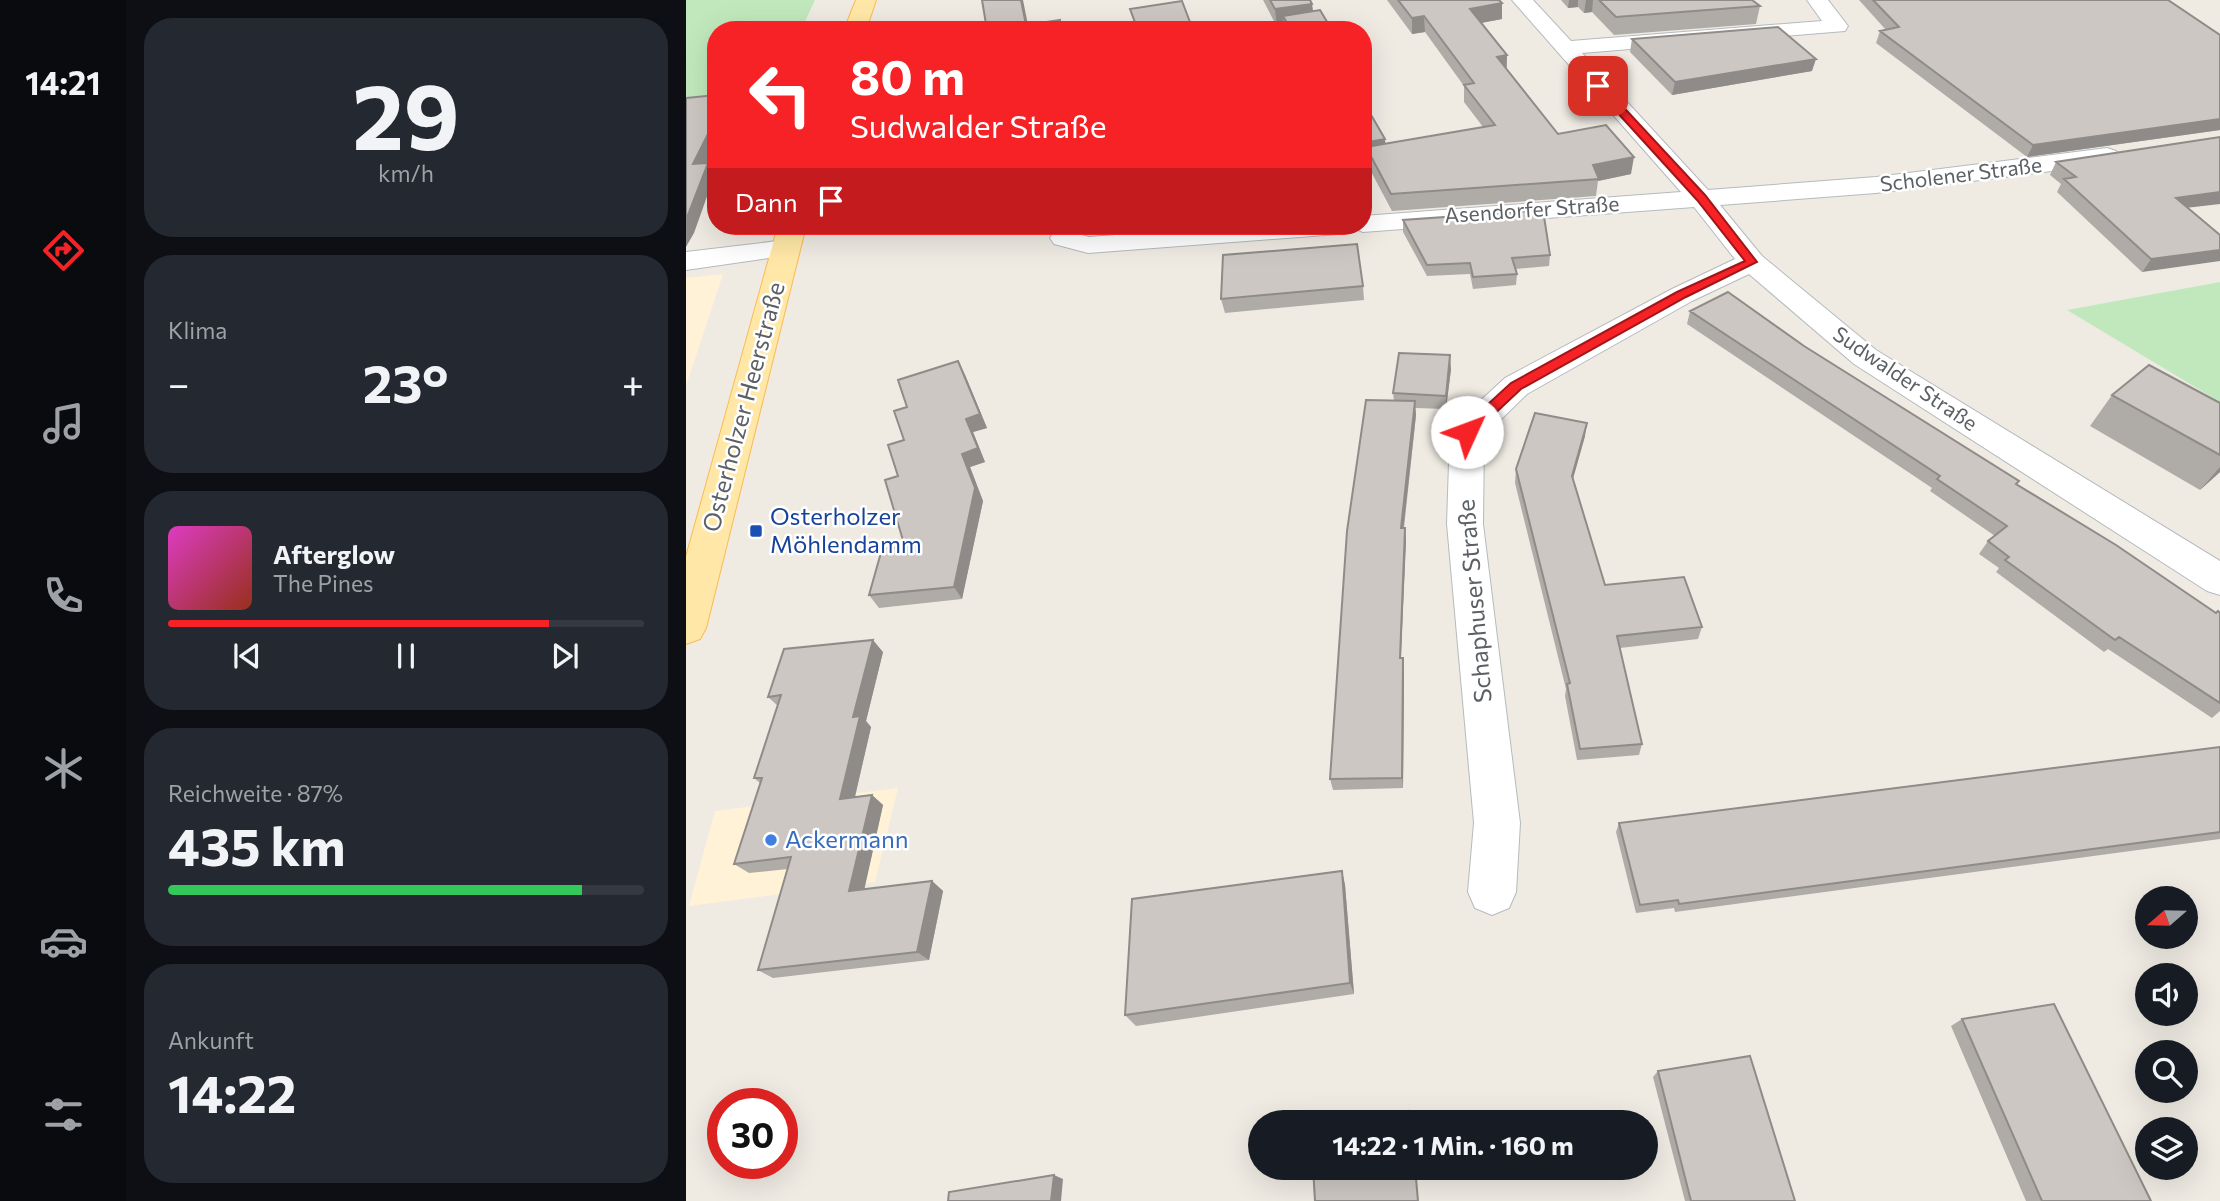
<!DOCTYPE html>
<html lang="de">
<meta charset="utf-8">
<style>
body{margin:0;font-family:Commissioner,sans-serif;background:#242831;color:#f1f3f6;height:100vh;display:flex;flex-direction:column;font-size:26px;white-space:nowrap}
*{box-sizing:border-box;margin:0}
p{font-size:23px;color:#9ea1a6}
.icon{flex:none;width:38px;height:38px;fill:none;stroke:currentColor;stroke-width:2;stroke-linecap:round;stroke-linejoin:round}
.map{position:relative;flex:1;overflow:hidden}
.drawer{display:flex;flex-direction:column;gap:18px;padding:18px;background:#0d0f14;width:560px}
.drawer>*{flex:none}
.guide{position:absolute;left:21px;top:21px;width:665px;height:214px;border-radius:28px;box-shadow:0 7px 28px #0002;background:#f62226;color:#fff;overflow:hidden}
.needle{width:46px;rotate:250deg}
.controls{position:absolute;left:1449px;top:886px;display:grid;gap:14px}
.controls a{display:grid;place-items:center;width:63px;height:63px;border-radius:50%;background:#171b24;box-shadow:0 7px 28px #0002;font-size:35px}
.speed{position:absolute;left:21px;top:1088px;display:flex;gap:14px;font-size:35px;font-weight:700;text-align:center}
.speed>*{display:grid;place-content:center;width:91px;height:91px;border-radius:50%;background:#171b24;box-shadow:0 7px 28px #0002;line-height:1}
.speed .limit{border:10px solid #d22;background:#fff;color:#111}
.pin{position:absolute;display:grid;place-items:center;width:60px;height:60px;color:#fff;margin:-30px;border-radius:14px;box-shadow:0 4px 10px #0006}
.me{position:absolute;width:77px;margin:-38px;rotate:47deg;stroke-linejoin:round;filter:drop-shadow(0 0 5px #0008)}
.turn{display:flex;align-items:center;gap:24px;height:147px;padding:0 28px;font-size:32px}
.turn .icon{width:91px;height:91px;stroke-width:2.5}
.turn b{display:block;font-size:49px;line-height:60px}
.then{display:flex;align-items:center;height:66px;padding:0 28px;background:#0003;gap:14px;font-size:26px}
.big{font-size:52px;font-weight:700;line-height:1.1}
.drawer .tile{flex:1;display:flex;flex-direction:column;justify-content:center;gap:10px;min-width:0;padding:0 24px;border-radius:28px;background:#242831}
.drawer .dial{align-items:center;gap:0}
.dial b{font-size:91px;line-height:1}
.song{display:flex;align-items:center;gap:21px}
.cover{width:84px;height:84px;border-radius:10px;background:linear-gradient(135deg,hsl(310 70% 55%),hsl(10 70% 35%))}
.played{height:7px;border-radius:4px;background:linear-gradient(90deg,#f62226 80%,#363941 80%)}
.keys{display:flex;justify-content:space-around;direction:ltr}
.heat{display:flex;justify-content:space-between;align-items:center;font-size:38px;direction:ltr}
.charge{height:10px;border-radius:5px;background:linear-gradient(90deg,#34c759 87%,#363941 0)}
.trip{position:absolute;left:562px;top:1110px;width:410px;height:70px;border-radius:35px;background:#171b24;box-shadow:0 7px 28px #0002;font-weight:700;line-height:70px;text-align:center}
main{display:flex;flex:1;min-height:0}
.dock{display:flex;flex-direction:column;width:126px;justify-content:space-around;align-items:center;background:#090b0e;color:#9ea1a6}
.dock .icon{width:49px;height:49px}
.dock .selected{color:#f62226}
.dock b{font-size:32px;color:#f1f3f6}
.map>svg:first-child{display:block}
.commercial{fill:#fff2d7}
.green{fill:#c1e8bd}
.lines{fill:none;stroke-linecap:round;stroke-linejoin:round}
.minor-casing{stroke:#b5babe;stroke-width:2}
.major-casing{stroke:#fcba4f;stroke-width:2}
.minor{fill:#fff;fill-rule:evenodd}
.major{fill:#ffe8a7;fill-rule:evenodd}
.wall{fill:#afaba7}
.shaded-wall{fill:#8f8b88}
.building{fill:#ccc7c2;stroke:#8f8b88;stroke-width:2}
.route{fill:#f62226;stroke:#a01619;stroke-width:2}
.transit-dot{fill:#1a4fb4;stroke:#fff;stroke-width:2.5}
.shop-dot{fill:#3f7fe0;stroke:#fff;stroke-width:2.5}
.labels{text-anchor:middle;stroke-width:5;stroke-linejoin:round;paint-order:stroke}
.far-street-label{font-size:21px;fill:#5b6065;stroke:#fff}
.street-label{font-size:24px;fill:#5b6065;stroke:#fff}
.transit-label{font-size:24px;fill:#164399;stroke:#fff;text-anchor:start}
.shop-label{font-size:24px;fill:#366cbe;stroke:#fff;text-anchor:start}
</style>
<main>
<nav class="dock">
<b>14:21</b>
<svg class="icon selected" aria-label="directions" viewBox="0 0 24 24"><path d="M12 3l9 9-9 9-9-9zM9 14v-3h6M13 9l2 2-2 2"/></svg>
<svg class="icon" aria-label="music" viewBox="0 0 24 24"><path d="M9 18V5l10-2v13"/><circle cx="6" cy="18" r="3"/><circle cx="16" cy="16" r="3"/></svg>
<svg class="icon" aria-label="phone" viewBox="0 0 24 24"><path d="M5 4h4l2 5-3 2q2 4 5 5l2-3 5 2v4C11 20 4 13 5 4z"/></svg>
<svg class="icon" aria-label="climate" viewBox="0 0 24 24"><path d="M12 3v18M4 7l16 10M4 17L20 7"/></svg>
<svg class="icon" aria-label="car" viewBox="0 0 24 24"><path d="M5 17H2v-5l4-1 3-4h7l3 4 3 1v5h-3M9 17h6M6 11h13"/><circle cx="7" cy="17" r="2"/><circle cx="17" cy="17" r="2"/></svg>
<svg class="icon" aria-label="filters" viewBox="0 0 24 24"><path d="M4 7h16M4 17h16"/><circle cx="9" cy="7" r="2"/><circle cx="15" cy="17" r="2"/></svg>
</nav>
<section class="drawer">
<div class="tile dial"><b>29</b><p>km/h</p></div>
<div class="tile"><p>Klima</p>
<div class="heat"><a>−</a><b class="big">23°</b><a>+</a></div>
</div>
<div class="tile">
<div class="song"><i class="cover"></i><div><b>Afterglow</b><p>The Pines</p></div></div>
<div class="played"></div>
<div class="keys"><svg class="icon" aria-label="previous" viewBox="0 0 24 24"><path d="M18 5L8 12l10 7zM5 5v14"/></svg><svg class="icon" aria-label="pause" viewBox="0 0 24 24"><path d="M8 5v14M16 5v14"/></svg><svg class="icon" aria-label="next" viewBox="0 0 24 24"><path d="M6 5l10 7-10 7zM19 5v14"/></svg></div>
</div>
<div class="tile"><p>Reichweite · 87%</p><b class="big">435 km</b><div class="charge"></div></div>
<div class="tile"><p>Ankunft</p><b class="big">14:22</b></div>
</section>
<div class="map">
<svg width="1534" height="1201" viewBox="0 0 1534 1201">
<rect width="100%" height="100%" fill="#efebe3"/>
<path class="commercial" d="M37 274 0 386V278Z
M212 788 189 882 3 906 29 811Z"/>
<path class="green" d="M0 0H129L115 30H30V102L0 104Z
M1534 282V402L1381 310Z"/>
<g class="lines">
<defs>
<path id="minor" d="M826 0H847L885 41 1136 21 1121 0H1142L1162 26 1159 31 896 53 1022 190 1190 177 1421 148 1430 151 1434 156 1430 161 1421 164 1190 193 1034 205 1076 256 1190 350 1534 561V595L1521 591 1168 364 1063 274 1006 301 841 394 798 436 797 524 834 823 830 892 823 908 806 915 789 908 782 892 788 823 761 524 764 432 769 424 819 378 986 289 1049 259 1008 207 677 232 665 227 662 232 652 234 402 253 368 244 364 238 368 232 378 230 403 237 546 226H677V216L995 192Z
M100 240 110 242 114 248 110 254 0 270V252Z"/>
<path id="major" d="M170 0H190L180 30H158Z
M92 226H120L20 628 14 639 0 644V557Z"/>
</defs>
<use href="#minor" class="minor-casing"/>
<use href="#major" class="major-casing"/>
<use href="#minor" class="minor"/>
<use href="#major" class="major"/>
</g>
<path class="wall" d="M577 0H624L626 4 627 11 646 30H599L598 26 591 27Z
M701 0H813L816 19 795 23 821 55V69L872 134 945 174 912 181 910 196 706 211 681 164 677 165V101L699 139V144L797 127 778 102V86L739 32 726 34Z
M875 0H1066L1074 6 1070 24 928 35 906 12 898 13 892 7 882 8Z
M1173 0H1483L1534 35V130L1341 157 1190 43 1194 31 1200 30Z
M444 9 507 30H450Z
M946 39 1126 71 986 95 944 52Z
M1370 162 1502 208 1456 272 1371 192 1375 184 1364 175Z
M717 220 864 255 863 266 830 269 831 274 830 285 787 289 784 274 741 276 717 232Z
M677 286 678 300 539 313 535 299Z
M1004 311 1118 346 1331 485 1530 613H1534V711L1526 718 1422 649 1418 652 1310 572 1313 568 1293 554 1302 541 1309 536 1244 491 1246 488 1001 324Z
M272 361 279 375 301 428 287 432 299 462 284 467 297 501 276 599 193 608 183 595 219 547 212 476 218 440 221 407Z
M765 369 760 409 729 408 730 415 718 528H719L720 541 715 658 718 670 717 788 647 790 644 779 708 401 707 393Z
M1426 395 1534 403V472L1514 490 1404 426Z
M899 436 887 479 919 585 1016 627 1012 639 934 648 956 744 953 755 891 760 879 696 880 689 829 483 830 469Z
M197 652 180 721 185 727 169 797 186 795 197 805 178 889 246 881 257 891 243 960 87 978 72 970 102 869 63 873 48 864 74 783 68 778 92 706 82 697Z
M1534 747V839L989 912 988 908 950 913 930 832 933 823Z
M656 871 659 885 668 994 450 1026 439 1015Z
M1276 1019 1465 1201H1340L1265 1026Z
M972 1071 1109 1201H999L967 1077Z"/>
<path class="shaded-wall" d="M335 0H337L343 30H342Z
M883 0H892V7L882 8Z
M900 0H907L906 12 898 13Z
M816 3V19L784 25V9Z
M626 4 628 22 597 16 598 26 591 27 589 9Z
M738 16 739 32 726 34V18Z
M374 20 377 30H372Z
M821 55 820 71 811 57Z
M1130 59 1126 71 986 95 989 82Z
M30 118V144L14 176 7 164Z
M1534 119V130L1341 157 1347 145Z
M699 139 700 160 680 147 681 164 677 165V143Z
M948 157 945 174 912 181 913 179 907 165Z
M22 163 29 174 8 233 0 247V220Z
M1534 192V204L1482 210 1490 198Z
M1534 250V261L1456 272 1465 259Z
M764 355 765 369 760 409V396Z
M272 361 279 375 301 428 287 432 299 462 284 467 297 501 276 599 268 587 276 454 280 419Z
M729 401 730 415 716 541 715 528Z
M901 423 899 436 884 489 886 476Z
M1534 467V472L1514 490Z
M719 528 720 541 714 670V658Z
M187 640 197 652 180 721 185 727 166 809 154 799 167 717Z
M717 658 718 670 717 788 716 778Z
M186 795 197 805 176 900 163 891Z
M656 871 659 885 668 994 664 983Z
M246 881 257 891 243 960 231 952Z
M368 1175 377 1179 375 1201H365Z"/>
<path class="building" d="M296 0H335L340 25 374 20 372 30H301Z
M584 0H624L626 4 589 9Z
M712 0H813L816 3 784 9 821 55 811 57 872 134 920 125 948 157 907 165 913 179 705 194 680 147 809 125 778 85 788 83 738 16 726 18Z
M913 0H1066L1074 6 930 17Z
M1187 0H1482L1534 35V119L1347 145 1194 31 1213 27Z
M496 1 507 30H452L444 9Z
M634 10 646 30H605L597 16Z
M1092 27 1130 59 989 82 946 39Z
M30 95V118L7 164 22 163 0 220V98Z
M677 101 699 139 677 143Z
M1534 137V192L1490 198 1534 235V250L1465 259 1378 179 1390 177 1370 162Z
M857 210 864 255 826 258 831 274 787 277 784 263 741 265 717 220Z
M671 244 677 286 535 299 537 255Z
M1042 292 1118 346 1333 481 1330 484 1430 545 1530 613 1532 611 1534 613V703L1433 637 1429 640 1319 560 1323 557 1302 541 1321 526 1251 479 1254 476 1004 311Z
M713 353 764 355 760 396 707 393Z
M272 361 294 414 280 419 292 448 276 454 289 488 268 587 183 595 196 549 219 547 199 480 212 476 202 445 218 440 208 411 221 407 212 380Z
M1463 365 1534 403V455L1426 395Z
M680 400 729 401 715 528H719L714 658H717L716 778 644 779 661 531Z
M849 413 901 423 886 476 919 585 998 577 1016 627 931 636 956 744 894 749 881 684 884 683 830 469Z
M187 640 167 717 174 716 154 799 186 795 163 891 246 881 231 952 72 970 105 857 48 864 76 778H68L95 695 82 697 98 649Z
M1534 747V832L993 904 992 900 954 905 933 823Z
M656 871 664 983 439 1015 446 899Z
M1368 1004 1465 1201H1356L1276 1019Z
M1064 1056 1109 1201H1005L972 1071Z
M722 1111 723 1122H656Z
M627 1167H729L732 1201H629Z
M368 1175 365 1201H262L263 1192Z"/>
<path class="route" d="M909 84H916L1019 195 1071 262 1000 297 835 389 786 435H776V428L825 383 991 292 1059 261 1011 200 909 88Z"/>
<rect class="transit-dot" x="63" y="524" width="14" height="14" rx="3.5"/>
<circle class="shop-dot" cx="85" cy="840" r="7"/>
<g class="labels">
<g class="far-street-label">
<text transform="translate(1275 175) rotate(-7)" y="7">Scholener Straße</text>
<text transform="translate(846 210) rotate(-4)" y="7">Asendorfer Straße</text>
<text transform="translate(1219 379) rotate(34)" y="7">Sudwalder Straße</text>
</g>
<g class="street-label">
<text transform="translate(58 407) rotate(-75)" y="8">Osterholzer Heerstraße</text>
<text transform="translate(789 601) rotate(-95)" y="8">Schaphuser Straße</text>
</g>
<g class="transit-label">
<text x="84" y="525">Osterholzer<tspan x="84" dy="28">Möhlendamm</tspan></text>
</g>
<g class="shop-label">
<text x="99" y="848">Ackermann</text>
</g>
</g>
</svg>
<div class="controls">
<a><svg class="needle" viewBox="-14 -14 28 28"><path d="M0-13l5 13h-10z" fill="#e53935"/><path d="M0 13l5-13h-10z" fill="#9ea1a6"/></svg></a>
<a><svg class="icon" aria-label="sound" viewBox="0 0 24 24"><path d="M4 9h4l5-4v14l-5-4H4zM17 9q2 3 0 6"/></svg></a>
<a><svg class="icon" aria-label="search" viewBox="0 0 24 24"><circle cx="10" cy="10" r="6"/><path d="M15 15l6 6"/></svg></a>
<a><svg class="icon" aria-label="layers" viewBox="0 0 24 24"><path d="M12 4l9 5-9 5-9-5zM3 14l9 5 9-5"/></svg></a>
</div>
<div class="speed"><div class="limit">30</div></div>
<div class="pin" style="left:912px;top:86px;background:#d93025"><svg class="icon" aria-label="arrive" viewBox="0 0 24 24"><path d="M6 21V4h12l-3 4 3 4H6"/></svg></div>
<svg class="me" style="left:781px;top:432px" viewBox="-20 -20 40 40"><circle r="19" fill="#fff"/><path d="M0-13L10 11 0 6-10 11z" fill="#f62226"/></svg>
<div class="trip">14:22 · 1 Min. · 160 m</div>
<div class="guide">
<div class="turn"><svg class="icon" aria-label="left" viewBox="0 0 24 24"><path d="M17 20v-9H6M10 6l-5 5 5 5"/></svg><div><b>80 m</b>Sudwalder Straße</div></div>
<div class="then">Dann<svg class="icon" aria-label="arrive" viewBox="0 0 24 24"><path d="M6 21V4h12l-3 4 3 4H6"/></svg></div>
</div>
</div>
</main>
